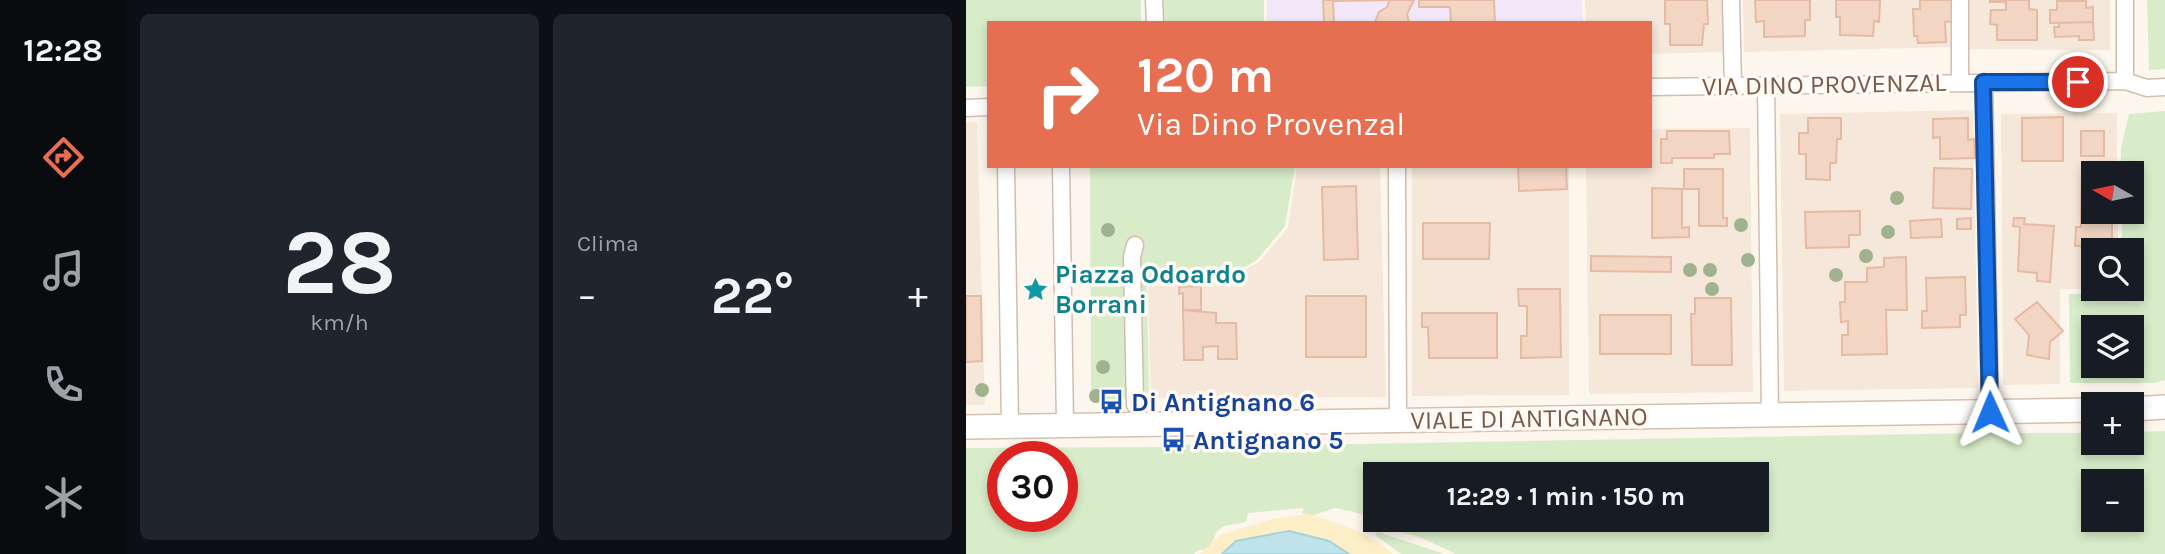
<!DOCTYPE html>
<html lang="it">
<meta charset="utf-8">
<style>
body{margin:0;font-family:Karla,sans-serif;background:#20242c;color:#f1f3f6;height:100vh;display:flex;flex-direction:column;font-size:26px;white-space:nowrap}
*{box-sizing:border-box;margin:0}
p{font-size:23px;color:#9ea1a6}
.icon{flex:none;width:38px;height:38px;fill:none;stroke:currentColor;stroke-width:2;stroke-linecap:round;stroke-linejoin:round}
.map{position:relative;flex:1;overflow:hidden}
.sheet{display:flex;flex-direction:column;gap:14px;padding:14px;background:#0d0f14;width:840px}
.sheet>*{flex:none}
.top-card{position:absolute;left:21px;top:21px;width:665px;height:147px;border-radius:0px;box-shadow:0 4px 10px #0003;background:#e76f51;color:#fff;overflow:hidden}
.needle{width:46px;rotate:279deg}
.tools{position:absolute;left:1115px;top:161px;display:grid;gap:14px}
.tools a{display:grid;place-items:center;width:63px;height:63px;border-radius:0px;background:#171b24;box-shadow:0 4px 10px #0003;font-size:35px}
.speed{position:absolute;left:21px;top:441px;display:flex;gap:14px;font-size:35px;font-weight:700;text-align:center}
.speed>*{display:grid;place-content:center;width:91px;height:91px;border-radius:50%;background:#171b24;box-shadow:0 4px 10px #0003;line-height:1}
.speed .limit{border:10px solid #d22;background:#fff;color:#111}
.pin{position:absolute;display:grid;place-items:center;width:60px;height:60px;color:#fff;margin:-30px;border:4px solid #fff;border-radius:50%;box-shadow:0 2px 7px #0007}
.me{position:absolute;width:77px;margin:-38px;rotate:359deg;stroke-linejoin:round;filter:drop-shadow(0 0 5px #0008)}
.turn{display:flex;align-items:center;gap:24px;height:147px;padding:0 35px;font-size:32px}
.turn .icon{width:91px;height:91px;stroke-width:2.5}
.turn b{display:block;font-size:49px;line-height:60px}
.big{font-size:52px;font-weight:700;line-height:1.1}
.sheet .card{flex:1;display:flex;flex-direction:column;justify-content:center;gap:10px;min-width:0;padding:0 24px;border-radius:10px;background:#20242c}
.sheet .dial{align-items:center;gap:0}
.dial b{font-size:91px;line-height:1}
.heat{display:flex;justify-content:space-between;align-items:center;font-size:38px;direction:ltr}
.sheet .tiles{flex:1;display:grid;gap:14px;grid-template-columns:repeat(2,1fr)}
.trip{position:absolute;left:397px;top:462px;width:406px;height:70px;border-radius:0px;background:#171b24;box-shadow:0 4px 10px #0003;font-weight:700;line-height:70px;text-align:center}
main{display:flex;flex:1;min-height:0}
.dock{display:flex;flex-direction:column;width:126px;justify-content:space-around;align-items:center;background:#090b0e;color:#9ea1a6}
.dock .icon{width:49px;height:49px}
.dock .on{color:#e76f51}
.dock b{font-size:32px;color:#f1f3f6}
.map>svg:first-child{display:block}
.residential{fill:#f5e8da}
.education{fill:#f3e8fa}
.green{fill:#d8ecc9;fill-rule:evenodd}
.sand{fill:#fcefc7}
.water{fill:#bfe3e8;stroke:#a5d3da;stroke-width:2}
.building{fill:#f3d5c3;stroke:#e6bba3;stroke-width:2}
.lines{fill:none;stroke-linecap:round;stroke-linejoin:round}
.street-casing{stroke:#d1beb0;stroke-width:19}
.secondary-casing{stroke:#d6c0b0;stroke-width:26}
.street{stroke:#fff;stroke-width:16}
.secondary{stroke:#fff;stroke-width:23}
.tree{fill:#a0b28e}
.route-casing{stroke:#114b97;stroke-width:18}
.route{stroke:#1a73e8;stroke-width:12}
.labels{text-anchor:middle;stroke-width:7;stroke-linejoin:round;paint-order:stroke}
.street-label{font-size:26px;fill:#7a5c4d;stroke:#fffaf3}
.culture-label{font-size:26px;font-weight:bold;fill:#0d838f;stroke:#fffaf3;text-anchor:start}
.transit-label{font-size:26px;font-weight:bold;fill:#164399;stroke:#fffaf3;text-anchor:start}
</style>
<main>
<nav class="dock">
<b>12:28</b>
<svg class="icon on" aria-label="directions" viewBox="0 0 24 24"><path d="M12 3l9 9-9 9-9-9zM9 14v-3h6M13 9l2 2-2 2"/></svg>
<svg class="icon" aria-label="music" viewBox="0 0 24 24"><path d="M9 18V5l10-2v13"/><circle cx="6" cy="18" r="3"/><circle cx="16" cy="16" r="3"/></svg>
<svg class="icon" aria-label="phone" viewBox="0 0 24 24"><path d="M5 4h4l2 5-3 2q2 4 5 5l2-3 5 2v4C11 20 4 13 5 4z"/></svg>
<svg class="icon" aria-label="climate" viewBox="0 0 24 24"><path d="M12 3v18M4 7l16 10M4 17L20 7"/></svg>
</nav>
<section class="sheet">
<div class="tiles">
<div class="card dial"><b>28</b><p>km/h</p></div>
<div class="card"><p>Clima</p>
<div class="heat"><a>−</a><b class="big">22°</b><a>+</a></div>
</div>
</div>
</section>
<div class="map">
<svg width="1199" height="554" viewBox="0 0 1199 554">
<rect width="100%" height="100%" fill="#fdf6ec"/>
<path class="residential" d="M619 0H756L759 52 684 54V23H620Z
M777 0H990L991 47 778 52Z
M1000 0H1144V50L1000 49Z
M1007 110 1012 388 818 391 814 114Z
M1151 113V173H1127V212H1152V250H1127V289H1152H1094V384L1037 385 1035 114Z
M0 122H11L19 405H0Z
M784 128 787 392 623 394 620 166H684V129Z
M331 166H414L420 397 185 398 182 286 253 284 293 262 322 228Z
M446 166H603V395L446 396Z"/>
<path class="education" d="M301 0H616L617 23H301Z"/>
<path class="green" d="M0 0H175V23H23V86L0 87Z
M197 0H298V23H199Z
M1181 0H1199V69L1183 70Z
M1199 111V380L1188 383H1104L1103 294 1157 293V289H1166V250H1156V212H1166V173H1155V148L1163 114ZM1127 327H1166V366H1127Z
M124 166H329L319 226 291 260 251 283 181 282 183 399H125Z
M1199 431V554H490L456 538 414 525 401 516 384 511 369 508 348 515 336 513 338 508 282 513 280 522 258 526 251 531 243 549 232 550 228 554H0V448L206 447C223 442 253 446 272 446L1015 433H1127V443H1166V432ZM37 457H96V516H37ZM410 474H791V520H410ZM1127 481H1166V520H1127Z
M412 532 476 553 477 554H435L409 535Z"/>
<path class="sand" d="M342 514C373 524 403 532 427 554H383L363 541H270L256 554H234L254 535 308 519Z"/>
<path class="water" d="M323 531 363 541 383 554H256L270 541Z"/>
<path class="building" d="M357 0H433L367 1 368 23H358Z
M424 0H448L441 14 443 23 409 22 413 12 421 7Z
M453 0H528L529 23H485L484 7H453Z
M699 0H741L742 24H738L736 45H704V24H699Z
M789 0H844V20H839V36L798 37V21L790 22Z
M870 0H914L913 22 908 21 907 36 874 35V17H870Z
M954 0H988V21L979 22 980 42 952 43 951 36H948L947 9H954Z
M1024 0H1063V9L1071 10V40H1031V25L1024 24 1025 10H1040V2H1024Z
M1091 1H1120V8L1127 7V22L1084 23V10H1091Z
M1127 22 1128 40H1113V36L1089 37 1088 27H1093V23Z
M1097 117V161H1056V118Z
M842 118H875V139H871L870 163H864V180L840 179V154H833V133H842Z
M1002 118V140L1008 139 1009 158 974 159V137L967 138V119Z
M701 131H763L764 154H748V158H706V163H695V139H701Z
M1115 131H1138V156H1115Z
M1137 162 1147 163V173H1127V212H1146V247L1109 246 1110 227H1115L1116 167 1136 168Z
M552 166H600L601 189 553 191Z
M968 168 1006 169 1005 209 967 208Z
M718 169H757V218H761V226H733V189H718Z
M390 186 392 259 358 260 356 187Z
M686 188 716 189V228L723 227V237L686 238Z
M894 211V235H883V247L840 248 839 212Z
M1005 218V229H991V219Z
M1048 218H1059L1058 224 1088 226 1084 282 1071 281V273L1052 271 1054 227 1047 226Z
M975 219 976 237 945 238 944 221Z
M457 223H524L523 259H457Z
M625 256 705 257V272L625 271Z
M940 257 941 310H920L921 354 876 355V335H882V321L875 322 874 302H879V282H901V268L918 267V258Z
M999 277 1000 315H994V327L956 328V311H961L960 278Z
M235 286V310H217V293L213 294V287Z
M552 289H594L595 357 555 358V336H561V306H553Z
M0 296H15L16 361 0 362Z
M340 296H400V357H340Z
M729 298H765L766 365H726L725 314H729Z
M1071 302 1097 331 1084 342 1083 359 1061 355 1063 335 1049 319Z
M217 310 250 313V323H270L271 359H252V346L237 347V360H218Z
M456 313H531V358H463L462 327H456Z
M634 315H705V354H634Z"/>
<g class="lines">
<defs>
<path id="street" d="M188 0 189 23
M765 0 767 86
M994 0V82
M1159 81V0
M1018 82 1024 412
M800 85 804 415
M684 87 1159 81 1181 88 1199 87
M0 108 23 107
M40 166 44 426
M95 166 99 425
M431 166 432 420
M169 245 166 257 169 405"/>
<path id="secondary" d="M1166 409 1199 407
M0 427 1127 410"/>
</defs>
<use href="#street" class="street-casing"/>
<use href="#secondary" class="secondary-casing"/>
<use href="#street" class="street"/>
<use href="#secondary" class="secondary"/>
</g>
<g class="tree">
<circle cx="931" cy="198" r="7"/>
<circle cx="775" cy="225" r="7"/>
<circle cx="142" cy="230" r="7"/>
<circle cx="922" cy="232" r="7"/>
<circle cx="900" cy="256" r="7"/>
<circle cx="782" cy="260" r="7"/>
<circle cx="724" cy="270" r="7"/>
<circle cx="744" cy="270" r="7"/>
<circle cx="870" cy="275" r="7"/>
<circle cx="746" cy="289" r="7"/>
<circle cx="137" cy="367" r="7"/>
<circle cx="16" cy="390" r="7"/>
<circle cx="130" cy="396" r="7"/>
</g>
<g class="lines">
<defs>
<path id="route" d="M1024 412 1017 82H1112"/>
</defs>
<use href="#route" class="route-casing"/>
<use href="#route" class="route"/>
</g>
<defs>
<symbol id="sight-bare" viewBox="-9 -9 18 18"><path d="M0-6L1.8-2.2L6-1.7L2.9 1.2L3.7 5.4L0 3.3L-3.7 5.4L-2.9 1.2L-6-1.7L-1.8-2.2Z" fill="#0f9aa8" stroke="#fffaf3" stroke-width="2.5" paint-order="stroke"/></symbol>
<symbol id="bus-bare" viewBox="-9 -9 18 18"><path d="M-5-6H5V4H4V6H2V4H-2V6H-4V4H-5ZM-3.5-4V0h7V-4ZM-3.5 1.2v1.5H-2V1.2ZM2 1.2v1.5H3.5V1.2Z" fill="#1a4fb4" stroke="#fffaf3" stroke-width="2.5" paint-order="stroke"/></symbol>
</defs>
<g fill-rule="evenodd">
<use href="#sight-bare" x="52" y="272" width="35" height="35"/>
<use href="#bus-bare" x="128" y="384" width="35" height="35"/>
<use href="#bus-bare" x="190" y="422" width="35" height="35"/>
</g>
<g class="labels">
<g class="street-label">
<text transform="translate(858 84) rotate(-1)" y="9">VIA DINO PROVENZAL</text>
<text transform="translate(563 418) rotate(-1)" y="9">VIALE DI ANTIGNANO</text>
</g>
<g class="culture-label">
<text x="89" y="283">Piazza Odoardo<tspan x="89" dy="30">Borrani</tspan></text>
</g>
<g class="transit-label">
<text x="165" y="411">Di Antignano 6</text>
<text x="227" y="449">Antignano 5</text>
</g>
</g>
</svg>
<div class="tools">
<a><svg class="needle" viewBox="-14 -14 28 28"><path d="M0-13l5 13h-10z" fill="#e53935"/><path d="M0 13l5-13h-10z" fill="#9ea1a6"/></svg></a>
<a><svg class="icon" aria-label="search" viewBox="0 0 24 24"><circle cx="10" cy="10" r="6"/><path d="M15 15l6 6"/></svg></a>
<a><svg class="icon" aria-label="layers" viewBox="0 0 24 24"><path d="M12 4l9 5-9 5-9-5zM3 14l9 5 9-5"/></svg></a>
<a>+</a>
<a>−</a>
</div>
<div class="speed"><div class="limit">30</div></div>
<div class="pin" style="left:1112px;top:82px;background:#d93025"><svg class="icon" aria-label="arrive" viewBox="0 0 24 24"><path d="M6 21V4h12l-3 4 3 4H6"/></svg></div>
<svg class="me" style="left:1024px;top:412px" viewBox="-20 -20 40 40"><path d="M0-17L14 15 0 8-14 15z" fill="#1a73e8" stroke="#fff" stroke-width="4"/></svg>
<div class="trip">12:29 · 1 min · 150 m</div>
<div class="top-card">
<div class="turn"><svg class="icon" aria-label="right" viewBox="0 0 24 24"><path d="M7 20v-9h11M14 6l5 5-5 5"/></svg><div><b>120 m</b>Via Dino Provenzal</div></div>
</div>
</div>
</main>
